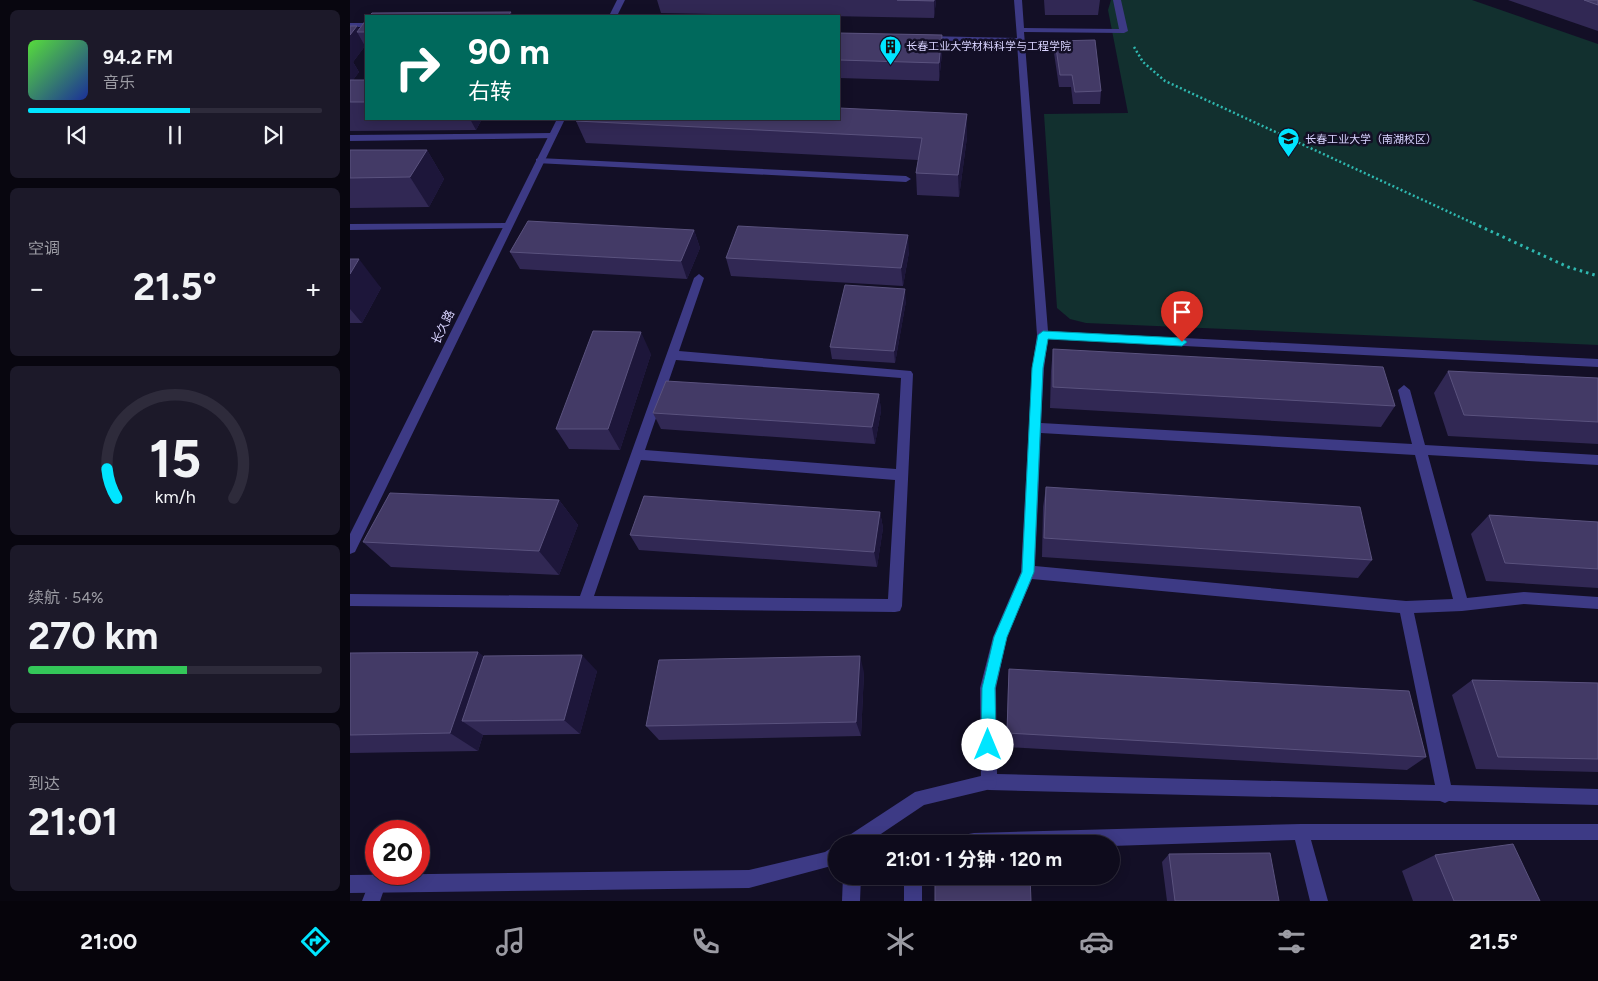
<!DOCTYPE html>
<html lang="zh">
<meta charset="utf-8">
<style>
body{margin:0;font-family:Figtree,"Noto Sans SC",sans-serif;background:#1c1929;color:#f1f3f6;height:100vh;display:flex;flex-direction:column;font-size:19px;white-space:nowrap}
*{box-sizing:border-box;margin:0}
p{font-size:16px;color:#9b9ba3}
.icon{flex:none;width:28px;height:28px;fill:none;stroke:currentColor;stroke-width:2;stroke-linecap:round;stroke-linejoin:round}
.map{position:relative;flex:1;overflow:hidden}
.drawer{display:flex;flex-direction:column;gap:10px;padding:10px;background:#08060f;width:350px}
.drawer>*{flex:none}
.hud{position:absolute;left:15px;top:15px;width:475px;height:105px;border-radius:0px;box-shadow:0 2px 12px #0003,0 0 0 1px #2e2b3b;background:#00695c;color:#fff;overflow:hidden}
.speed{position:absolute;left:15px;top:820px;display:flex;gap:10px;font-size:25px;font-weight:700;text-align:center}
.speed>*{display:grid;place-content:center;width:65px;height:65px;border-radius:50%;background:#0e0b1c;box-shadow:0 2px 12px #0003,0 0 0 1px #2e2b3b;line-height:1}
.speed .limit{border:8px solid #d22;background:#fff;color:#111}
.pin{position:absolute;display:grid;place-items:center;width:42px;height:42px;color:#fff;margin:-51px -21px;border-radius:50% 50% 50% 0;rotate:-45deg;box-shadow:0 0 5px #0007}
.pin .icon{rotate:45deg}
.me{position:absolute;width:55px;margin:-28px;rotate:0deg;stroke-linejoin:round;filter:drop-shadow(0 0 4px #0008)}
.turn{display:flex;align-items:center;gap:18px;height:105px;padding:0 20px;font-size:22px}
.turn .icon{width:65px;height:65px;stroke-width:2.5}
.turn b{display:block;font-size:35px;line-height:42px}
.big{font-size:38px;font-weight:700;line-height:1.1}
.drawer .tile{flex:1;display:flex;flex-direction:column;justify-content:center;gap:8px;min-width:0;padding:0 18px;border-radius:8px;background:#1c1929}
.drawer .dial{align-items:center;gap:0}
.dial svg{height:130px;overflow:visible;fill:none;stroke:#2e2b3b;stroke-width:7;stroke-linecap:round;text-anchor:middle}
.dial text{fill:#f1f3f6;stroke:none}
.song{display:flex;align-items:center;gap:15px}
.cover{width:60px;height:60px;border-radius:8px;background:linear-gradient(135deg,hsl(110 70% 55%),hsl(230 70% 35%))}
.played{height:5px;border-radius:2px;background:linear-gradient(90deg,#00e5ff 55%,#2e2b3b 55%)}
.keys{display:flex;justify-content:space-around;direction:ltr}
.heat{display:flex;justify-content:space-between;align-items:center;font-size:28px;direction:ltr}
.charge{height:8px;border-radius:4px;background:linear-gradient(90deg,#34c759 54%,#2e2b3b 0)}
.trip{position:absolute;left:478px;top:835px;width:292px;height:50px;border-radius:25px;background:#0e0b1c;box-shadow:0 2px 12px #0003,0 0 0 1px #2e2b3b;font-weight:700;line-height:50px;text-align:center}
.tab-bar{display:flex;height:80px;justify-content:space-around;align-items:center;background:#06040b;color:#9b9ba3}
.tab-bar .icon{width:35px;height:35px}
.tab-bar .on{color:#00e5ff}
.tab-bar b{font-size:22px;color:#f1f3f6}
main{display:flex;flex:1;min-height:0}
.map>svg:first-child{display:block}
.green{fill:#12302f}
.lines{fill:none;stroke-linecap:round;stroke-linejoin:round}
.path-far1{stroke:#2fb8b0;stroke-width:2.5;stroke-dasharray:2 2.5;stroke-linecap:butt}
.path{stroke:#2fb8b0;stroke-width:3;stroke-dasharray:2.5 4;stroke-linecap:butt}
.service{fill:#3d3a85;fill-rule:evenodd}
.minor{fill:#3d3a85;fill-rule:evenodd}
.tertiary{fill:#3d3a85;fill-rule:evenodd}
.wall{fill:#312854}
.shaded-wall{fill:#1d163a}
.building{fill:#433a66;stroke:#5a527e}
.route{fill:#00e5ff;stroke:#0095a6}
.labels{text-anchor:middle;stroke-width:5;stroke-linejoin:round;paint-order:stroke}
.far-poi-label{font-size:11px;fill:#d9d4ff;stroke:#130f26;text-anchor:start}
.street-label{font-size:12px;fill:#d9d4ff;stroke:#130f26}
</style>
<main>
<section class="drawer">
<div class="tile">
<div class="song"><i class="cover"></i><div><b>94.2 FM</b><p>音乐</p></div></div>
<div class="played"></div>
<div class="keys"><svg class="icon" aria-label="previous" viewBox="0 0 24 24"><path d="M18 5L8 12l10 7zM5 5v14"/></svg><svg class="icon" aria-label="pause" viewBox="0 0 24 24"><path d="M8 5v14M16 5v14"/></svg><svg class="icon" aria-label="next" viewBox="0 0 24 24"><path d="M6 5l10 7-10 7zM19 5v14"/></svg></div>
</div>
<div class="tile"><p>空调</p>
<div class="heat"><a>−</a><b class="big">21.5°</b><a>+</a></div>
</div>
<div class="tile dial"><svg viewBox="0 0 100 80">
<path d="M14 69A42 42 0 1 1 86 69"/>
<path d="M14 69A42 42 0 0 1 8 51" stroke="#00e5ff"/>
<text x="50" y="56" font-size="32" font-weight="700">15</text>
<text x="50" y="72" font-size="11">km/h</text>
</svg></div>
<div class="tile"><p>续航 · 54%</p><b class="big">270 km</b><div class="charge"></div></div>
<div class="tile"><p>到达</p><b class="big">21:01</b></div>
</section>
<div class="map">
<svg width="1248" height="901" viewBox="0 0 1248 901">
<rect width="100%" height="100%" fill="#130f26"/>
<path class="green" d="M761 0H1122L1248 44V345L736 323 720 319 707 308 694 114 778 113 758 10Z"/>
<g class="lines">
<path class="path-far1" d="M784 47 793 62 815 81 1125 224"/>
<path class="path" d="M1123 223 1218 267 1248 276"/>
<path class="service" d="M664 0H672L674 28 769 29 763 0H771L778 31 774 33 674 32 698 331 1248 359V367L698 339 694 368 691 423 1062 444 1048 390 1054 385 1060 390 1075 445 1248 455V465L1078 455 1117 598 1174 592 1248 597V609L1174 604 1112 611 1064 613 1101 785 1248 789V805L1099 801 1095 803 1090 801 639 790 633 788 631 782 630 688 643 637 671 572 682 368 687 335 667 43 576 40 572 38 576 36 667 38ZM691 433 1065 455 1103 599 1056 601 685 566ZM682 579 1050 613 1085 785 647 774 646 688 657 637Z
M202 133 205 134V138L0 141V135Z
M189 158 556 176 561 179 556 182 186 163V159Z
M157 223 161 224V228L0 230V224Z
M349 274 354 278 329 351 561 371 563 374 552 606 550 611 545 612 0 606V594L230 596 344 278ZM326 360 551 378 546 469 295 450ZM291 460 545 480 538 599 244 596Z
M951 824H1248V840H961L978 901H960L945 840 761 846V844H595L597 838 624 833Z
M27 875 33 878 36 884 30 901H12L21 878Z
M493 876H511L510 901H492Z
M554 876H572V901H554Z"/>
<path class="minor" d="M639 774 645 776 647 782 645 788 574 805 516 844H493L495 838 565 792Z
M486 845 485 865 399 888 0 893V875L399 870 475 852Z"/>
<path class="tertiary" d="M267 0H275L267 16H259Z
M0 23H16V27H0Z
M207 119H215L5 552 0 554V534Z"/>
</g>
<path class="wall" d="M307 0H586L584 18 311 13Z
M694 0H750L748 15H695Z
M1158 0H1248V31Z
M16 20V48L15 46 3 62 9 72 3 80H16V119H132L126 130 0 131V26H7L9 29Z
M489 33 592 35V53L589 81 489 78Z
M705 41 751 91 750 104H723L721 87H709L704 53Z
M617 114V137L609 197 567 195 566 173 568 160 236 143 226 121Z
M0 150H77L94 179 79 207 0 208Z
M344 230 350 248 337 279 170 269 160 252Z
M559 252 553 286 381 276 376 258Z
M0 259 31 288 12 323H0Z
M556 301 545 363 482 359 480 347Z
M703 349 1045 406 1031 427 700 408 701 371Z
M301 354 270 450 219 449 206 429Z
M1098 371 1248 378V444L1098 436 1084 393Z
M529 394 531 411 525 444 311 429 303 413Z
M696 487 1022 560 1008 578 692 557 693 507Z
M209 500 228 525 209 575 41 567 13 542Z
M530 512 533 528 527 567 289 550 280 535Z
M1139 515 1248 522V588L1136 581 1121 534Z
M128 652 134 657 247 671 230 734 133 735 128 751 0 753V653Z
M659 669 1076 757 1057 770 656 747 658 684Z
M514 672 511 736 309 740 296 726Z
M1122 680 1248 683V772L1126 769 1102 695Z
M819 854 929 901H817L812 862Z
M1085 855 1190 901H1063L1052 871Z"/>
<path class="shaded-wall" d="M584 0H586L584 18Z
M161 12 163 16H158Z
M7 26 11 32H7L15 46 3 62 9 72 0 84V35Z
M592 35V53L589 81V63Z
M617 114V137L609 197 608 175Z
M120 119H132L126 130Z
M77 150 94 179 79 207 60 177Z
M344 230 350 248 337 279 331 261Z
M558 235 559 252 553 286 551 268Z
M9 259 31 288 12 323 0 309V274Z
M555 289 556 301 545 363 544 351Z
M291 332 301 354 270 450 258 429Z
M529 394 531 411 525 444 522 427Z
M209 500 228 525 209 575 189 551Z
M530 512 533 528 527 567 524 552Z
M128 652 153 672 112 721 133 735 128 751 100 733Z
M232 655 247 671 230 734 214 720Z
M510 656 514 672 511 736 506 722Z"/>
<path class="building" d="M547 0H584V1Z
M1234 0H1248V5Z
M161 12 158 16H19L22 13Z
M16 20V32H7Z
M0 26H7L0 35Z
M489 33 592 35 589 63 489 60Z
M745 40 751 91 725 92 722 75H710L705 41Z
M0 80H16V102H0Z
M489 108 617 114 608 175 566 173 572 138 226 121 227 119H489Z
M0 150H77L60 177 0 178Z
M178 221 344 230 331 261 160 252Z
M388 226 558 235 551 268 376 258Z
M0 259H9L0 274Z
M495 285 555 289 544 351 480 347Z
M243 331 291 332 258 429H206Z
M703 349 1033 367 1045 406 703 387Z
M1098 371 1248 378V422L1114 415Z
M316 381 529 394 522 427 303 413Z
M696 487 1010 507 1022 560 694 538Z
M40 493 209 500 189 551 13 542Z
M294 496 530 512 524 552 280 535Z
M1139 515 1248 522V569L1155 563Z
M128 652 100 733 0 735V653Z
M232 655 214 720 112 721 134 656Z
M510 656 506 722 296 726 309 660Z
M659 669 1059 691 1076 757 657 733Z
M1122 680 1248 683V759L1148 757Z
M1163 844 1190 901H1104L1085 855Z
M920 853 929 901H825L819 854Z
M585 876H680L681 901H585Z"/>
<path class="route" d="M693 331 832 338 837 342 832 346 698 339 693 368 684 572 657 637 645 688 646 745 644 750 638 752 633 750 631 745 632 688 644 637 672 572 682 368 688 335Z"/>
<defs>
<symbol id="building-pin" viewBox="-11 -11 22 30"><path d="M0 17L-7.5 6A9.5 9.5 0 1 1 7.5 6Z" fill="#00e5ff" stroke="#130f26"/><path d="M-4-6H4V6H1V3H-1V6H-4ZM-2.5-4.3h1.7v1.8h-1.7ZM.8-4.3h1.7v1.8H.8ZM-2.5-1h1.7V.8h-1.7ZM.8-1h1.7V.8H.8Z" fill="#111"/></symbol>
<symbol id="university-pin" viewBox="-11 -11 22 30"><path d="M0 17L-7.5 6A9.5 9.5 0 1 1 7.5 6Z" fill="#00e5ff" stroke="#130f26"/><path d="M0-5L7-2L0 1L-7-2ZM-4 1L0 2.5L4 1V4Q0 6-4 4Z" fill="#111"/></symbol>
</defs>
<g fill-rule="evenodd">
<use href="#building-pin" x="528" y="34" width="25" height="34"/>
<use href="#university-pin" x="926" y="126" width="25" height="34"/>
</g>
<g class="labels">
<g class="far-poi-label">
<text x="556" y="50">长春工业大学材料科学与工程学院</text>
<text x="955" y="143">长春工业大学（南湖校区）</text>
</g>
<g class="street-label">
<text transform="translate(93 327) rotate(-64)" y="4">长久路</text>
</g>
</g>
</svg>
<div class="speed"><div class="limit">20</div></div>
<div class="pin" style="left:832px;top:342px;background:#d93025"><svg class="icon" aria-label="arrive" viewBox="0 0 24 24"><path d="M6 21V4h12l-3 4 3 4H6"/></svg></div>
<svg class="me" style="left:638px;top:745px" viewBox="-20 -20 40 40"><circle r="19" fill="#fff"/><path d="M0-13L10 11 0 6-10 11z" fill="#00e5ff"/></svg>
<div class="trip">21:01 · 1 分钟 · 120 m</div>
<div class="hud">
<div class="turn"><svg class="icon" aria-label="right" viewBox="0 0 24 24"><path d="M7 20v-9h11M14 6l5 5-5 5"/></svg><div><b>90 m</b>右转</div></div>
</div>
</div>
</main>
<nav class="tab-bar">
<b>21:00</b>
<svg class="icon on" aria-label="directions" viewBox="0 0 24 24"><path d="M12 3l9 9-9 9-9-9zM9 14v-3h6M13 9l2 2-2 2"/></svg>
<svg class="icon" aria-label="music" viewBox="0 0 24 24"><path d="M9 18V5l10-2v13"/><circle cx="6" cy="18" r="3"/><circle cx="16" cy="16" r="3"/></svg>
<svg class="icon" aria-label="phone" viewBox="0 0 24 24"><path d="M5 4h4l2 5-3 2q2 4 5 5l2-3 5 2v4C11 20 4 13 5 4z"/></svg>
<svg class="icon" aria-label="climate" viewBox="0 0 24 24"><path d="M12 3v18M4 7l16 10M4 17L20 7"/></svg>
<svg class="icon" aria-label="car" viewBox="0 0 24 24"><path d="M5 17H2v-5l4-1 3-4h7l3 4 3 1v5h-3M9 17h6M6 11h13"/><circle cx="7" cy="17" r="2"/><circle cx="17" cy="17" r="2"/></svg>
<svg class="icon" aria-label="filters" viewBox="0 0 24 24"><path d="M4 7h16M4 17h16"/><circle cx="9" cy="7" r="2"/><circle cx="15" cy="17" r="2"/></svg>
<b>21.5°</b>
</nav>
